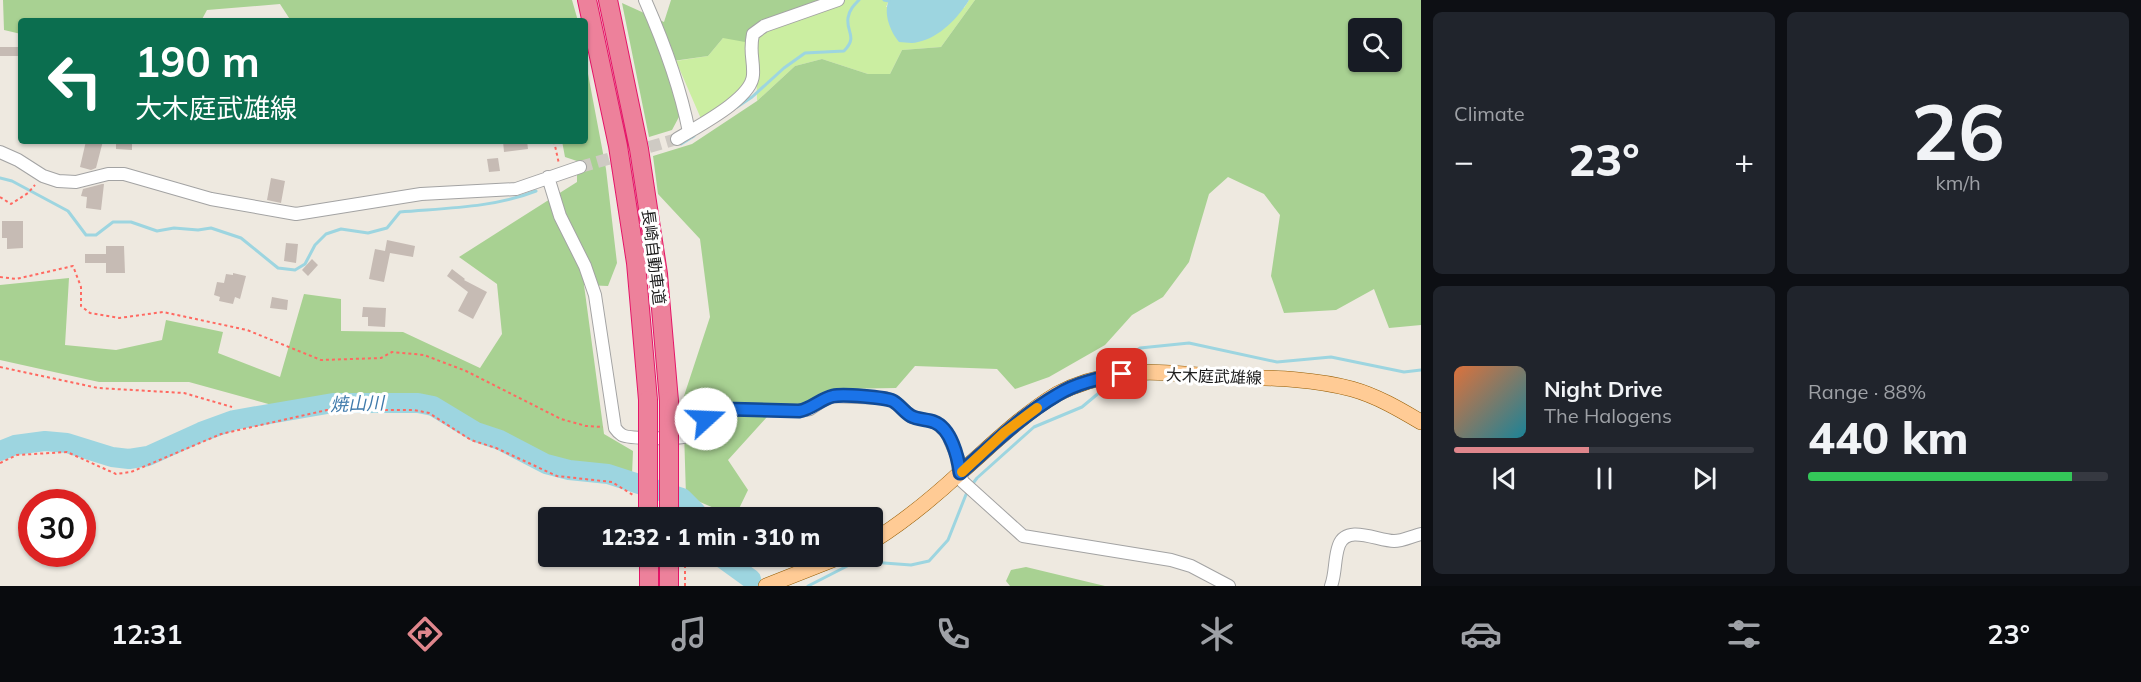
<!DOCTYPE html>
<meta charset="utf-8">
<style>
body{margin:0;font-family:Mulish,"Noto Sans JP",sans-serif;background:#20242c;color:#f1f3f6;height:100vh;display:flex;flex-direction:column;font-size:22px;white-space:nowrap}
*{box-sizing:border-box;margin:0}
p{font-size:20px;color:#9ea1a6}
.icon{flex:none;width:33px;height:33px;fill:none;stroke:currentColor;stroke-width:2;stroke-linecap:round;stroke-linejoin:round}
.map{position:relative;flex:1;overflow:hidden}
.sheet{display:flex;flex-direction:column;gap:12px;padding:12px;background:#0d0f14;width:720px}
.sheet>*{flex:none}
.top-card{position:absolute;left:18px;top:18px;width:570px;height:126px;border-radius:6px;box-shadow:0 2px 4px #0004;background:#0b6e4f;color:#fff;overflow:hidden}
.buttons{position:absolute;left:1348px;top:18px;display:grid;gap:12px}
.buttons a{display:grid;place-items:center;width:54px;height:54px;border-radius:6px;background:#171b24;box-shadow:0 2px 4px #0004;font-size:30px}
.speed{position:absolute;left:18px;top:489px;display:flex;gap:12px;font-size:30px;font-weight:700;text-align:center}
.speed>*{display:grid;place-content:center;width:78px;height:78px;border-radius:50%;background:#171b24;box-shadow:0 2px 4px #0004;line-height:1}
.speed .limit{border:9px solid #d22;background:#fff;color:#111}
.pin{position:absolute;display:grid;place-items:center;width:51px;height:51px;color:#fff;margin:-26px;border-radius:12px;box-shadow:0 3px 9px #0006}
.me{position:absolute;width:66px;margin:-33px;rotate:70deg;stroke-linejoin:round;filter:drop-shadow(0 0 4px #0008)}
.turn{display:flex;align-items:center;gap:21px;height:126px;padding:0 18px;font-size:27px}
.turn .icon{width:78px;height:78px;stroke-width:2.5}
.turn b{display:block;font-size:42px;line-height:51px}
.big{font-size:45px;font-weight:800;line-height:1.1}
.sheet .widget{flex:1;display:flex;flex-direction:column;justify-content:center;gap:9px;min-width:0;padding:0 21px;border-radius:9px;background:#20242c}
.sheet .dial{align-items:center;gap:0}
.dial b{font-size:78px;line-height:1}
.song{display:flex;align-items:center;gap:18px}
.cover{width:72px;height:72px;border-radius:9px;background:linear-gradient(135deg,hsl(20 70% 55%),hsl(190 70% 35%))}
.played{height:6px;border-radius:3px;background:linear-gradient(90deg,#df868c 45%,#363941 45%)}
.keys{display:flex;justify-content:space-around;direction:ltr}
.heat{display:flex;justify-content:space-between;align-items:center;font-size:33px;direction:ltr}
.charge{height:9px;border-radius:4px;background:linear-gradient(90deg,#34c759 88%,#363941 0)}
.sheet .tiles{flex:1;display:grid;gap:12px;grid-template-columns:repeat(2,1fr)}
.trip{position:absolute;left:538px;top:507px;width:345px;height:60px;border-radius:6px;background:#171b24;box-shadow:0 2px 4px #0004;font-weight:800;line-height:60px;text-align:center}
.tab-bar{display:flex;height:96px;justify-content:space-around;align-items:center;background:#090b0e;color:#9ea1a6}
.tab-bar .icon{width:42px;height:42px}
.tab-bar .active{color:#df868c}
.tab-bar b{font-size:27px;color:#f1f3f6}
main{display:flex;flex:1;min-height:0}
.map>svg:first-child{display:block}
.grass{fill:#cbeea1}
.forest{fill:#a8d192;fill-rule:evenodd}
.water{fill:#9dd5e0}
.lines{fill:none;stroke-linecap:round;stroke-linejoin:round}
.stream{stroke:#9dd5e0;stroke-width:3}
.river{stroke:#9dd5e0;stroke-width:20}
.building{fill:#c6bbb4}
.minor-tunnel{stroke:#cecac3;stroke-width:12;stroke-dasharray:12 6;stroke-linecap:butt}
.minor-casing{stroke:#a3a3a3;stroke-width:14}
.major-casing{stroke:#945b00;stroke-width:16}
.highway-casing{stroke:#e51568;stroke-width:20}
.path{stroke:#ff6961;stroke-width:2;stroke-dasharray:3 3;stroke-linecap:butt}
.minor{stroke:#fff;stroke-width:12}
.major{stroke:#ffcb95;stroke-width:15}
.highway{stroke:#ed819b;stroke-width:18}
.highway-bridge-casing{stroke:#e51568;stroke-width:20;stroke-linecap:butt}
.highway-bridge{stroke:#ed819b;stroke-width:18}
.route-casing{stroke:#114b97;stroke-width:15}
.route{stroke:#1a73e8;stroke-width:10}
.slow{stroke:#f59e0b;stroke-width:10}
.labels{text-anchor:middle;stroke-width:6;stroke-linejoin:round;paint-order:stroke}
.street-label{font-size:16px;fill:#1c1c1c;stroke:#fff}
.water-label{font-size:18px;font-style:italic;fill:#3f7aab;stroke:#fff}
</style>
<main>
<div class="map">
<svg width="1421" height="586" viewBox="0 0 1421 586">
<rect width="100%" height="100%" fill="#eee9e0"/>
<path class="grass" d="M825 0H889L886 7 964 8 969 0H975L941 47 902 50 890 74H868L822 59 795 66 757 101 756 54 745 43 750 77 743 90 702 121 676 61 708 56 723 38Z"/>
<path class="forest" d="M3 0H572L578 21H291L280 4 207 10 201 21H21V34L4 30Z
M671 0H825L754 27 745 42 723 38 708 56 666 62 680 115 672 130 649 137 622 3 664 22Z
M975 0H1421V325L1389 328 1374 289 1336 310 1284 313 1271 276 1280 215 1264 194 1228 177 1209 194 1189 262 1163 297 1132 315 1105 345 1049 377 1015 389 997 369 915 366 896 388 838 389 767 417 728 460 748 490 735 517 686 496 683 399 710 317 700 239 658 194 653 156 692 144 757 101 795 66 822 59 868 74H890L902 50 941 47ZM1359 28H1392V62H1359Z
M585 58 606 169 617 263 608 286 584 285 604 434 633 451 632 475 563 465 433 400 318 398 272 405 189 382H99L0 360V285L69 278 65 345 116 350 162 340 166 320 223 332 218 353 280 377 304 294 341 299V331L403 332 480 368 502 334 497 284 459 257 577 182V161L565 157 562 141H585Z
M1026 567 1105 586H1010L1006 581 1011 570Z"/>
<path class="water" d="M889 0H969C958 18 939 38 918 42 912 44 905 42 899 42 890 31 883 13 889 0Z"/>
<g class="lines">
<path class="stream" d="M884 0 889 1
M737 107 752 97 784 68 805 53 844 51C858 37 846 32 848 18 849 10 854 5 859 0
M681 144 694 136
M0 178 12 181 68 211 86 235H96L113 222H131L157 231 174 228 198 230 211 228 241 238 278 268 295 270 305 264 315 245 326 234 341 229 368 233 387 228 400 212C445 208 493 208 536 191
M1121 362 1140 348 1189 343 1277 362 1331 357 1404 372 1421 370
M971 486 977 478 1034 427 1082 407 1106 387
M808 586 857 561 911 565 929 561 948 540 967 492"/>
<path class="river" d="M0 451 15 445 45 441 67 443 112 457 129 459 148 456 201 432 234 420 333 403H418L433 406 476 432 500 440 546 464 569 470 608 474 682 498 696 512 698 518
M719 556 751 579"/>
</g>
<path class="building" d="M0 47H21V56H0Z
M86 141H103L96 168 91 170 80 167Z
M116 141H132V150L116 149Z
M503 141H527L528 149 504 152Z
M498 158 500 171 489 172 487 159Z
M271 178 285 181 281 203 267 200Z
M102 184H104L101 210 86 208 87 197 81 196 83 189Z
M2 221H23V248L7 249V238H2Z
M387 240 415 246 413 257 390 253 384 282 369 279 375 249 385 251Z
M286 243 298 244 296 263 284 261Z
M106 246H124L125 273H106V263H85V254H106Z
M312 259 318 265 308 276 302 270Z
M452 269 465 279 464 280 487 292 473 319 458 311 468 292 447 276Z
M233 273 246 276 240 299 235 297 233 304 219 301 220 297 214 295 217 282 224 283 226 274 233 275Z
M272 297 288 300 287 310 270 308Z
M363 307 386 308 385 327 368 326V317H362Z"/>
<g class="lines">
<path class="minor-tunnel" d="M580 167 677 139"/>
<defs>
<path id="minor" d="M645 0C664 43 680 86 689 132
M677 139C696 127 752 99 753 75 754 59 749 53 753 34L764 26 838 0
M0 152 18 160 43 176 58 181 76 182 108 174H124L211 199 296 214 421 194 516 189 580 167
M548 177 560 216 585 266 595 295 615 428C617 431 619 433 622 435 629 439 679 439 688 436 704 432 704 413 725 409L799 411 810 409 822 401 833 396 885 398 895 402 912 417 936 422 947 433 959 461 962 481 1023 536 1171 560 1191 566 1229 586
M1331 586C1336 573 1334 558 1339 545 1347 524 1378 541 1394 541 1403 541 1412 536 1421 534"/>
<path id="major" d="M873 541C905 521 934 497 962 471 992 445 1022 415 1057 394 1076 384 1100 377 1122 374 1151 370 1183 374 1212 376 1259 378 1307 377 1352 389 1377 396 1399 409 1421 422
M766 586 842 556"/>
<path id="highway" d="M587 0 618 146 636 263 648 400
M608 0 639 149 658 274 669 401
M649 556V586
M669 556V586"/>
</defs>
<use href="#minor" class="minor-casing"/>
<use href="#major" class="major-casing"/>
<use href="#highway" class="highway-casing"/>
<path class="path" d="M554 141 559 164
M0 197 11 204 28 193 35 185
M0 277 16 279 73 266 81 287V306L90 313 119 318 163 312 247 330 321 360 381 358 392 352 424 355 466 371 561 419 586 426 603 427
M0 367 98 388 184 393 232 407
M0 463 17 455 67 452 116 474 131 472 221 434 327 410H414L429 413 471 440 496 448 557 476 612 482 633 495
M685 586V556"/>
<use href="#minor" class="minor"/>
<use href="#major" class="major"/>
<use href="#highway" class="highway"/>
<defs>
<path id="highway-bridge" d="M648 400V518
M669 401V518"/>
</defs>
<use href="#highway-bridge" class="highway-bridge-casing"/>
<use href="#highway-bridge" class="highway-bridge"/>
</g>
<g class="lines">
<defs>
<path id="route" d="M706 419 715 411 725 409 799 411C812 409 820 399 833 396 843 394 884 397 893 401 900 405 904 412 911 416 918 420 927 419 934 422 951 428 958 457 960 473 991 446 1021 416 1057 395 1076 383 1100 378 1122 374"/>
</defs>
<use href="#route" class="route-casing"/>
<use href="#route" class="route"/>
<path class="slow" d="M962 472 1005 432 1037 408"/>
</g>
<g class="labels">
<g class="street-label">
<text transform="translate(654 257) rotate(83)" y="6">長崎自動車道</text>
<text transform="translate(1214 376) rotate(2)" y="6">大木庭武雄線</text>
</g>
<g class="water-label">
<text transform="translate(357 404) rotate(-2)" y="6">焼山川</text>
</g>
</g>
</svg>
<div class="buttons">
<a><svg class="icon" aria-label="search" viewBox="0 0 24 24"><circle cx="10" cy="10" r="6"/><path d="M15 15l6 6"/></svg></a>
</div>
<div class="speed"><div class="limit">30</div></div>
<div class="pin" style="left:1122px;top:374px;background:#d93025"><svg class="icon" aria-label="arrive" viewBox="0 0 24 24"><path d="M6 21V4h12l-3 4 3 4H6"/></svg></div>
<svg class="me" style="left:706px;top:419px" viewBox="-20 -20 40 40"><circle r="19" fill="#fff"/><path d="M0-13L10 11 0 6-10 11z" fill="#1a73e8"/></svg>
<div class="trip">12:32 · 1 min · 310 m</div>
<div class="top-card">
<div class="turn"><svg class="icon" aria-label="left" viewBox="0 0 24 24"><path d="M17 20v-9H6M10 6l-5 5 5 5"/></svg><div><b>190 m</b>大木庭武雄線</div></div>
</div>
</div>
<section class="sheet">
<div class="tiles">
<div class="widget"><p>Climate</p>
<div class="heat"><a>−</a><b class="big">23°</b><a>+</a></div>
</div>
<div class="widget dial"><b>26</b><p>km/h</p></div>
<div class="widget">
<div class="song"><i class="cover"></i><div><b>Night Drive</b><p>The Halogens</p></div></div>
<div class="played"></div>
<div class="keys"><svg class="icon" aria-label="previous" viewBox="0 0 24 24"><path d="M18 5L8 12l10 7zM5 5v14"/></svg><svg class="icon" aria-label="pause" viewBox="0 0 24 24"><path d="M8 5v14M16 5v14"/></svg><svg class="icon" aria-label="next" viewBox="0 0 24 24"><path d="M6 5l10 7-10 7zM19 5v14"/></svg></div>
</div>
<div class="widget"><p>Range · 88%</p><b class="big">440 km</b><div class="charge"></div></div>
</div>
</section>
</main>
<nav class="tab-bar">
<b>12:31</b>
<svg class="icon active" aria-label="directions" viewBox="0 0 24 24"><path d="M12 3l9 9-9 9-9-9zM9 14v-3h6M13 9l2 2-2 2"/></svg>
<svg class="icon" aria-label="music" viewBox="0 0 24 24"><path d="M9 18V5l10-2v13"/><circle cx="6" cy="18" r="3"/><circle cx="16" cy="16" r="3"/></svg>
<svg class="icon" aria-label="phone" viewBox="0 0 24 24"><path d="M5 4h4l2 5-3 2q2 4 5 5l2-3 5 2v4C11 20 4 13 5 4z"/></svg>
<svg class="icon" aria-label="climate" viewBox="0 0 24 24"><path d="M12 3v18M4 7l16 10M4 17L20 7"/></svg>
<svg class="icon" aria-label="car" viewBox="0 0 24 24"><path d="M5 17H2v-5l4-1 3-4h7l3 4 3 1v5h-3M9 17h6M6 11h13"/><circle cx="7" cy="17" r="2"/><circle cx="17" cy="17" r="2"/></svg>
<svg class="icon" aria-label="filters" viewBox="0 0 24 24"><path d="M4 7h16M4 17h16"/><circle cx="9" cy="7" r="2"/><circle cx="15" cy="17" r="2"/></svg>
<b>23°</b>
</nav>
